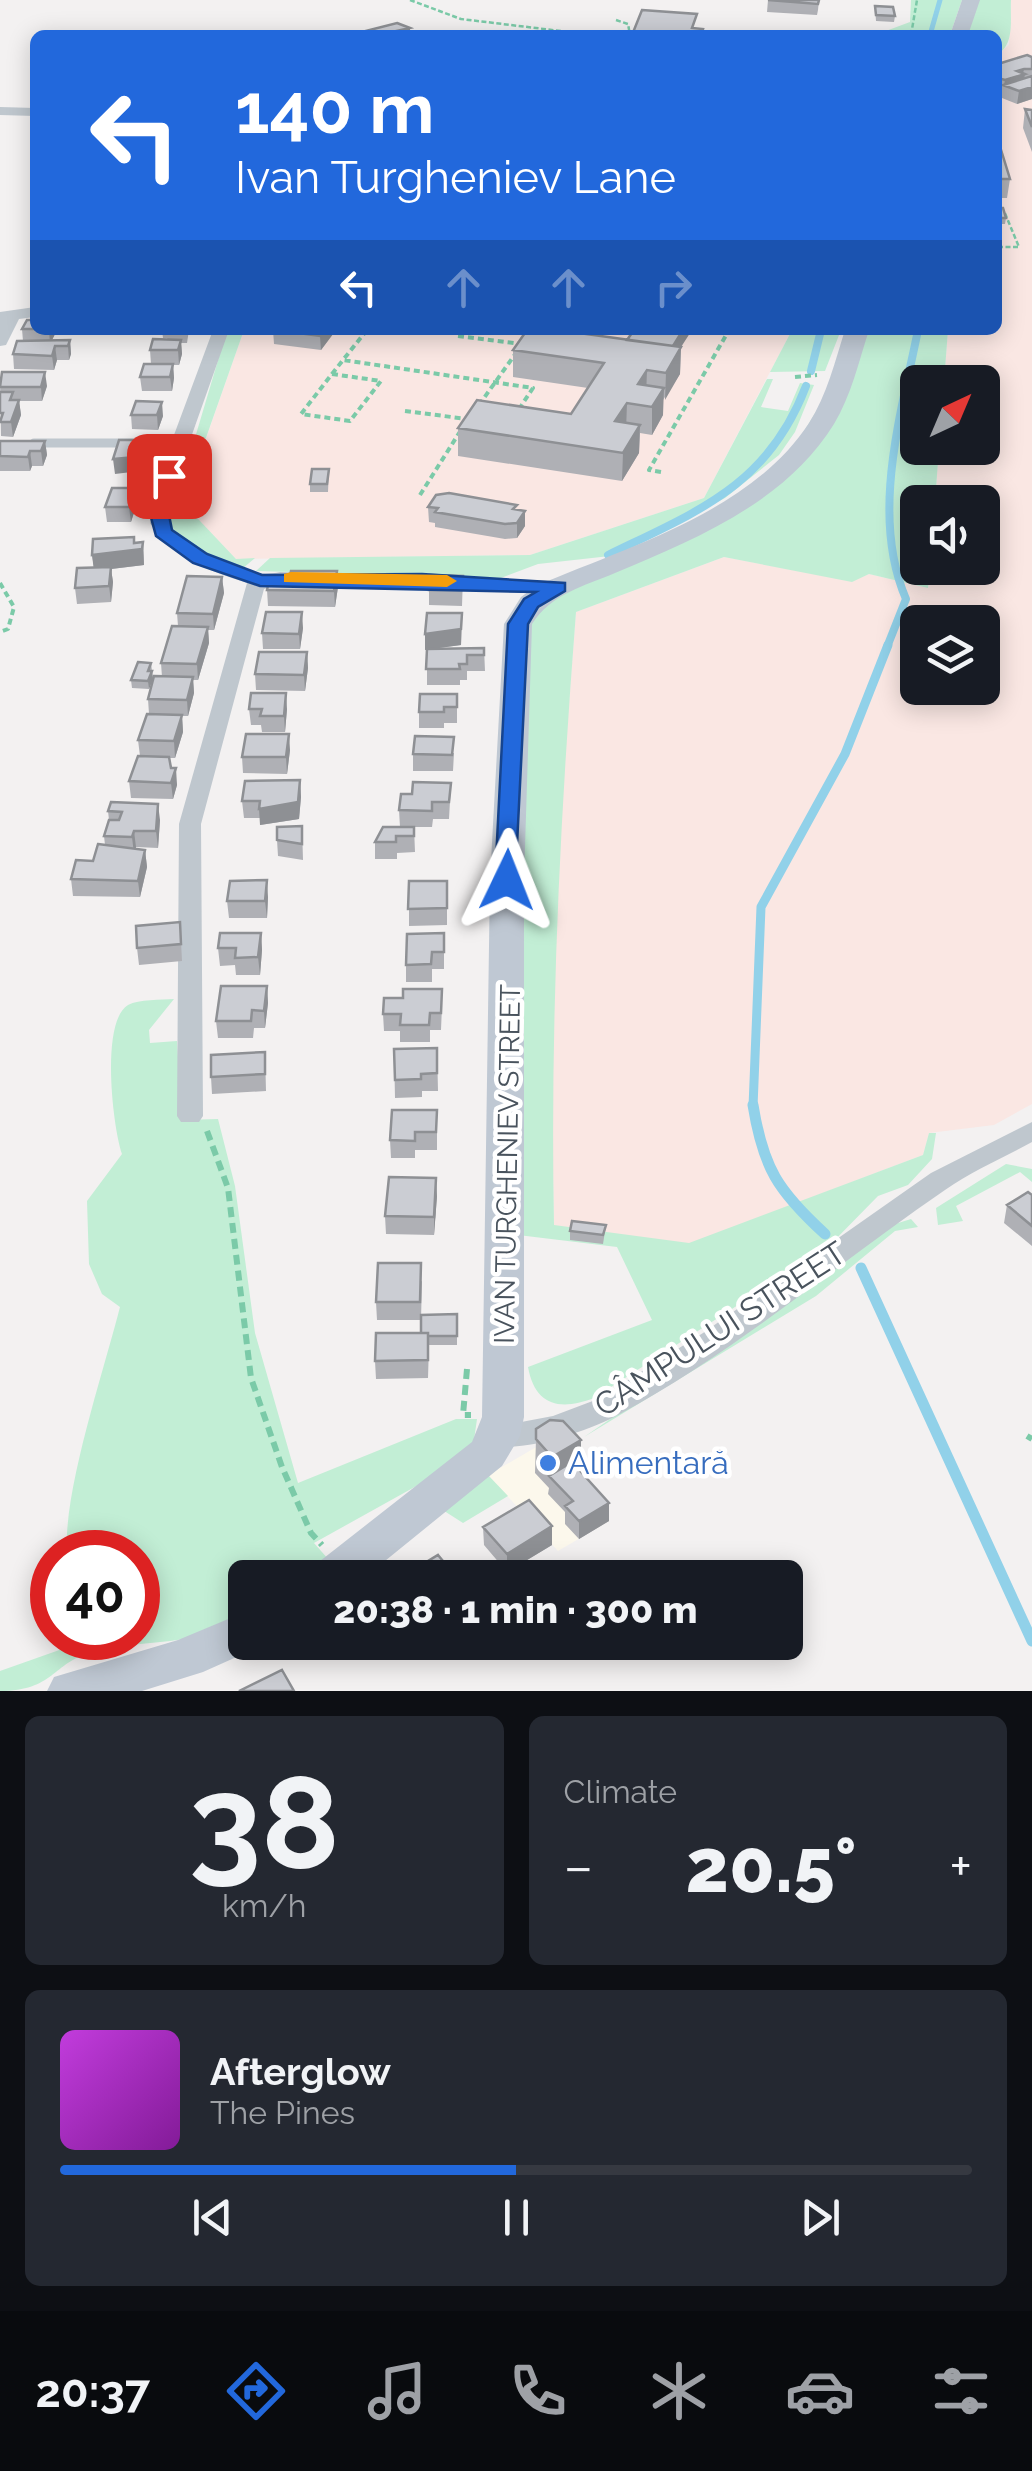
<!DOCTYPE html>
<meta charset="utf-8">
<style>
body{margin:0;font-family:Raleway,sans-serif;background:#242831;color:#f1f3f6;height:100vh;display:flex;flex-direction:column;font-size:38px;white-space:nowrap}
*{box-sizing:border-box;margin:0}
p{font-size:32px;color:#9ea1a6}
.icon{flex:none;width:55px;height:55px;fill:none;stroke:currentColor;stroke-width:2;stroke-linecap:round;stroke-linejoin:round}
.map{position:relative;height:1691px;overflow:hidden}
.details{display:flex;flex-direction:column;gap:25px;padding:25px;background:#0d0f14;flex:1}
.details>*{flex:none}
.banner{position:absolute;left:30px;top:30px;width:972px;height:305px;border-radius:15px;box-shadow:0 5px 25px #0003;background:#2268dc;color:#fff;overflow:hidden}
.needle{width:65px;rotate:44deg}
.controls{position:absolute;left:900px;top:365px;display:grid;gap:20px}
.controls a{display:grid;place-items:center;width:100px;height:100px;border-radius:15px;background:#171b24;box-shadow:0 5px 25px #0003;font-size:50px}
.speed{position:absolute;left:30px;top:1530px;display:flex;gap:20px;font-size:50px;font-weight:700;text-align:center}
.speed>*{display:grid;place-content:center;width:130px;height:130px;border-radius:50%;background:#171b24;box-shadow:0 5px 25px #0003;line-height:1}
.speed .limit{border:15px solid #d22;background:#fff;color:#111}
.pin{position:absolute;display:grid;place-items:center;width:85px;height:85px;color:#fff;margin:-42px;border-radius:20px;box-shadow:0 5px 15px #0006}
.me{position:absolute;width:110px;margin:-55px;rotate:2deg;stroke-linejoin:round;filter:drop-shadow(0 0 8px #0008)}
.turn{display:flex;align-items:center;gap:35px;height:210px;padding:0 40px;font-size:45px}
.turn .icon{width:130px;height:130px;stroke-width:2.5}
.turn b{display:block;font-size:70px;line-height:85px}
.lanes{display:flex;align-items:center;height:95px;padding:0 40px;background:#0003;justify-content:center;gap:50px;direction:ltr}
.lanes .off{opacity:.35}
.big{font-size:75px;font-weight:800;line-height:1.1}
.details .card{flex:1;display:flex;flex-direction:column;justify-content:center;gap:15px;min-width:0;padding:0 35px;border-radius:15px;background:#242831}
.details .dial{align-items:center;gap:0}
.dial b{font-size:130px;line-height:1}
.song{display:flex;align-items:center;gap:30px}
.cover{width:120px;height:120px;border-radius:15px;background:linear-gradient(135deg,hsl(290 70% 55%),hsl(290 70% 35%))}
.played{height:10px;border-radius:5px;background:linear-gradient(90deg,#2268dc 50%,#363941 50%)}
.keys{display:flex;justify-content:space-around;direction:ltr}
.heat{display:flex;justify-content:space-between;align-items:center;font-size:55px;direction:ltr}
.details .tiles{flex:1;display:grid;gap:25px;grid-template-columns:1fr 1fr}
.card:last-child{grid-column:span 2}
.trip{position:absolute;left:228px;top:1560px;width:575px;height:100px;border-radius:15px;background:#171b24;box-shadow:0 5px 25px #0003;font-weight:800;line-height:100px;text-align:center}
.dock{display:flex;height:160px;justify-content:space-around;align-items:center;background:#090b0e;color:#9ea1a6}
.dock .icon{width:70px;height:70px}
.dock .selected{color:#2268dc}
.dock b{font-size:45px;color:#f1f3f6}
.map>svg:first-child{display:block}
.commercial{fill:#fcf8ec}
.medical{fill:#fae7e3;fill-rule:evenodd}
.green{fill:#c2eed5}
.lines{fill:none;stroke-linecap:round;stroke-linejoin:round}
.stream-far3{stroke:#91d1e9;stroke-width:5}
.stream-far2{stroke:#91d1e9;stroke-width:8}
.stream-far1{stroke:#91d1e9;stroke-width:9}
.stream{stroke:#91d1e9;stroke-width:11}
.path-far2{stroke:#7bcaa8;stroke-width:2.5;stroke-dasharray:5 2.5;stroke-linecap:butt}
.path-far1{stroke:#7bcaa8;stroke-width:4;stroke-dasharray:6 4;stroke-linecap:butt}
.path{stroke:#7bcaa8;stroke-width:6;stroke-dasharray:10 6;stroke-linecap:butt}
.lane{stroke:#bfc7ce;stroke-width:9}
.street{fill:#bfc7ce;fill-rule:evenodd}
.secondary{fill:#bfc8d3;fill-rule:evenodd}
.wall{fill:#afb0b5}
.shaded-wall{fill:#8e9094}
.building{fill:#cbcdd3;stroke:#8e9094;stroke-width:2.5}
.route{fill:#2268dc;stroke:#16448f;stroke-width:2.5}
.slow{fill:#f59e0b}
.shop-dot{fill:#3f7fe0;stroke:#fff;stroke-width:4}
.labels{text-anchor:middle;stroke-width:9;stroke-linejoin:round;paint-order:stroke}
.street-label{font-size:28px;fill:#49535d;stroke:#fff}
.near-street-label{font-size:32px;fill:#49535d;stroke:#fff}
.near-shop-label{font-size:32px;fill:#366cbe;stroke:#fff;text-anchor:start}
</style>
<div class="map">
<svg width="1032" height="1691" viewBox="0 0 1032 1691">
<rect width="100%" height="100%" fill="#f3f1f1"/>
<path class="commercial" d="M538 1446 609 1521 558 1551 488 1475Z"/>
<path class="medical" d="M1011 0H1032V1104L994 1125 929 1133 923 1155 689 1244 554 1226 551 1057 557 859 576 612 724 557 852 581 869 574 928 588 930 568H982V502H935L939 448H982V382H944L948 330H998V54L1009 45ZM918 622H982V688H918Z
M244 330H792L704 498 530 555 236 559 183 504Z"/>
<path class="green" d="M911 0H962L950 35H875L910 22Z
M978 0H1011C1010 19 1015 44 998 54V35H967Z
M227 330H244L183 503 236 559 255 558 242 569 183 543 165 519 189 458Z
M792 330H841L825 371 770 372Z
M866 330H948L944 382H918V448H939L935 502H918V568H930L928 588 869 574 852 582 724 557 576 612C560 817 550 1020 554 1225L689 1243 923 1155 929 1133H936L932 1159 908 1185 878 1196 828 1247 594 1398C560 1411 535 1406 528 1367L652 1320 617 1247 518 1235 526 630 545 602 770 487Z
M767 379H773L761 407 788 411 800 383 814 385 795 432 779 455 725 498 610 556 538 564 501 578 256 571 270 558 530 555 704 498Z
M174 999 149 1030 150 1043 177 1041 182 1120 218 1119 235 1186 255 1333 298 1483 456 1419H477L473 1447 438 1474 314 1543 329 1560 303 1577 245 1578V1617C200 1648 142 1638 92 1652 52 1663 54 1691 0 1691V1671L82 1642V1638H138V1552H67C63 1492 104 1370 120 1307L102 1294 89 1264 87 1201 122 1154C113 1128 100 1022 128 1005 139 999 161 1000 174 999Z
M1006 1164 1032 1169V1182L1020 1172 956 1206 963 1221 938 1225 936 1208Z
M911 1219 918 1227 895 1231 816 1296 584 1437 895 1224Z
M488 1475 508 1496 463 1523 438 1507Z"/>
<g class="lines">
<path class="stream-far3" d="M930 35 940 0"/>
<path class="stream-far2" d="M811 371 821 330
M608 555C698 511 768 486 806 386
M887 647 906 599C870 515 901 415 918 330"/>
<path class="stream-far1" d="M753 1107 761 907 845 754 888 645"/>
<path class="stream" d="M753 1105C763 1168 778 1191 825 1234
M861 1268 1032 1641"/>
<path class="path-far2" d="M410 0 461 19 594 35
M616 20 628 24 630 35
M911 35 917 0
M998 247H1019L1004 211"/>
<path class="path-far1" d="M367 330 343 360 533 388 519 409
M458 336 522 344
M332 374 381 381 350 421 301 414Z
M332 374 343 360
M795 377 817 375
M479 405 516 353
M405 411 467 419
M661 472 649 470 729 330
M420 495 461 430
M0 583 14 607 8 629 0 632"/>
<path class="path" d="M207 1131 228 1188 251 1378 282 1467 311 1533 322 1545
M467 1369 463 1415H471
M1027 1436 1032 1439"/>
<path class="lane" d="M34 443H180"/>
<path class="street" d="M0 107 35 108V116L0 115Z
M35 307V317L19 319 6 345 0 346V312Z
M213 330H229L189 443 168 523C188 553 246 581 280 572L559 581 569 587 559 593 281 584 264 589 201 824 203 1116 199 1122H181L177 1116 179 824 247 583C208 570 173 559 150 523L171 443Z
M1032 1122V1142C1003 1158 972 1171 945 1190 838 1263 734 1353 620 1414 591 1430 520 1455 489 1444L484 1436 489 1428 553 1416 598 1399 703 1333 931 1173Z"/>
<path class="secondary" d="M962 0H980L968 35H950Z
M845 330H869C859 361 851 396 834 424 786 502 696 539 615 573 584 586 551 594 532 624L524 879V1417L520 1436 502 1466 364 1578H309L315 1565 472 1442 482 1417 490 879 504 624 521 597 536 586C629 546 751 512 809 423 827 395 835 361 845 330Z
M245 1612V1642H263L261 1646 203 1672 142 1691H47L54 1677 178 1640Z"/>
</g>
<path class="wall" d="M768 0H819L818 10 817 15 767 12Z
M875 6 895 16 894 22 876 21Z
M1032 57V99L1017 104 1002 98V92L998 91V64Z
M1025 109 1032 110V152L1023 128Z
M998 140 1010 179 1007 198H998Z
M998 208 1006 218 1005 224H998Z
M22 329 55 330V334L52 340H70L71 354 69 360H57L54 370 14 369 13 354 23 341Z
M162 330H189L187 343H181L182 354 179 365H173L174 378 172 391H142L140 377 151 364 150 350 168 340 167 338H163Z
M273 330H333V334L321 350 274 344Z
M681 347 680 374 663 400V415L652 435 640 433 639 453 622 481 458 456V428L571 414 588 388 513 377V350Z
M0 379 47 386 42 401H19L21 415 13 437 1 436Z
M131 415 163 416 158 430 132 429Z
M0 441H45L47 455 43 466H32L30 471H0Z
M329 469 328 492H310V484Z
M137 503 131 522H107L105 507Z
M428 507 525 511V526L517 538 505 539 435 527V523L429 522Z
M143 542 144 565 111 569 113 582 111 602 77 604 75 588 94 567 92 555 134 543Z
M463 576 462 606 429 605V590Z
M222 577 224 593 214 630H208L209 643 198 680H193L194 693 188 716H182L183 732 175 758H169L177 785 173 799 131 798 129 781 140 756 138 740 149 714 148 699 162 677 161 663 178 626 177 613Z
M338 587 335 607 268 606 267 590Z
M462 613 461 645 430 649 484 648 485 671H467V680H460V685H427V649L425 650Z
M303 628 300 649H263L262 633Z
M307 652 308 668 305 691 256 690 255 674Z
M151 663 153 679 149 689 132 688 131 680Z
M457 694V723H444V728H419V712Z
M249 709H287L285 732H262L261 725H251Z
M290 750 287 774 243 773 242 757Z
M454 753 453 771H413V754Z
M300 780 301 797 299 819 260 825V818H244L242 801Z
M451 783 449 819H433L432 827H414L415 852 397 853V859H375V842L400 827 399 810 412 794Z
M111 802 160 820 158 848 136 847V849L145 850 147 867 140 897 73 896 71 879 93 861 105 845 104 836 109 820 108 811Z
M302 826 303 860 278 856 277 840Z
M409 881H447V925L409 926Z
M268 897 267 918H229L227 901Z
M180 922 182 961 139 965 137 948Z
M261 933 262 950 260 975H236L235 965 220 966 218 948Z
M444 933V969H432V982H406V965Z
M267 986 268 1003 265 1028H254L253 1038H218L216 1021Z
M442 1006 441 1030H430V1042H400V1031H384L383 1014Z
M437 1048 438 1091H422V1097L395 1098 394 1049Z
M265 1052 266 1091 212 1094 211 1077Z
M437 1110V1150H415V1158H391L390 1140Z
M1032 1195V1246L1004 1223 1007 1205Z
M437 1196 434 1235 386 1234 385 1216Z
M606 1225 603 1244 570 1240V1231Z
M422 1281 421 1320H377L376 1302Z
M457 1314V1345H429L428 1378 376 1379 375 1361 421 1333Z
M536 1439 581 1472 609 1521 579 1539 565 1524V1512L548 1494 549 1488 535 1473Z
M552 1526V1545L507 1572 484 1545 483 1527Z
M433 1642H458L442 1653Z"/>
<path class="shaded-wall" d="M410 28V35H383V34Z
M1024 69 1023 74H1025L1023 86 1004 85 1005 80 1017 71Z
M1032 87V99L1017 104 1019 91Z
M49 330H55V334L50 344Z
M325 330H333V334L321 350 320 336Z
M683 330H692L665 372 666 358Z
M70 340 71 354 69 360 68 346Z
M181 340 182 354 179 365 178 350Z
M55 346 57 360 54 370 52 356Z
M681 347 680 374 665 400 666 373Z
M173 364 174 378 172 391 170 377Z
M647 370 646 398 638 384Z
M45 372 47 386 42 401 41 387Z
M664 388 663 415 652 435V407Z
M19 400 21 415 13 437 11 422Z
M162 402 163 416 158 430 157 415Z
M627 403 626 431 615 421Z
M640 425 639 453 622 481 623 453Z
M150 440 152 455 148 470 115 474 113 459Z
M45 441 47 455 43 466 41 451Z
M30 451 32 466 30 471 28 457Z
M136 488 137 503 131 522 129 507Z
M525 511V526L517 538V523Z
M143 542 144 565 111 569 113 582 111 602 109 586 94 571 92 555 135 550Z
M337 571 338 587 335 607 334 591Z
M222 577 224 593 214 630 213 614Z
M302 612 303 628 300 649 299 634Z
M462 613 461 645 425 650V634Z
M208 627 209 643 198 680 197 664Z
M307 652 308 668 305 691 304 675Z
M152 671 153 679 149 689 148 681Z
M193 677 194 693 188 716 187 700Z
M286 693 287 709 285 732 284 716Z
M182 715 183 732 175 758 174 741Z
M289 734 290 750 287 774 286 757Z
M176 768 177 785 173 799 171 783Z
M300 780 301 797 299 819 260 825 259 809Z
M158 804 160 820 158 848 156 831Z
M134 831 136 847 134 854 132 837Z
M145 850 147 867 140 897 138 881Z
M267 880 268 897 267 918 265 901Z
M261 933 262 950 260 975 258 957Z
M267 986 268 1003 265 1028 264 1011Z
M436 1178 437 1196 434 1235V1217Z
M581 1440V1474L552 1479V1457Z
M609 1503V1521L579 1539V1521Z
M552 1526V1545L507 1572V1554Z
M442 1642H458L442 1653Z"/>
<path class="building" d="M768 0H819L818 4Z
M875 6 893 7 895 16 876 15Z
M642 10 697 14 692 28 703 29 701 35H632Z
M397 23 410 28 383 34 385 35H350Z
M1027 55 1032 57V69H1024L1017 71 1025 74 1005 80 998 78V64Z
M1032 76V87L1019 91 1003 85Z
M1025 109 1032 110V127Z
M998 140 1010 179H998Z
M998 208H1003L1006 218H998Z
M27 320H35V329H22Z
M276 330H325L320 336Z
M527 330H557L681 347 666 373 647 370 638 384 664 388 652 407 627 403 615 421 640 425 623 453 458 428 477 400 571 414 604 363 513 350Z
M634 330H683L673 346 627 340Z
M153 339 181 340 178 350H150Z
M70 340 68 346H55L52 356 13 354 17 341Z
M144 364H173L170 377H140Z
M2 372H45L41 387H0Z
M0 392H13L10 400H19L11 422H0L3 413H0Z
M136 401 162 402 157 415H131Z
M119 440H150L147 456 113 459Z
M0 441H45L41 451H30L28 457 0 456Z
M312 469H329L327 484H310Z
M112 488H136L129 507H105Z
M449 493 517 505 513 509 525 511 517 523 505 524 435 512 438 508 428 507 436 495Z
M134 537V543L143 542 142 549 92 555 93 539Z
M111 567 109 586 75 588 77 568Z
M291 571H337L334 591 267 590 270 576H290Z
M430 575 463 576 462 590H429Z
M187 576 222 577 213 614 177 613Z
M266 612H302L299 634 262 633Z
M427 613H462L461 629 425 634Z
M172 626 208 627 197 664 161 663Z
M484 648V655H467V664H459L460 669H426L427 649Z
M259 652H307L304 675 255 674Z
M138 662 151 663 148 671H152L148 681 131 680Z
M154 676 193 677 187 700 148 699Z
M251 693H286L284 716H260L262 709H249Z
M420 694H457V707H444V712H419Z
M147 714 182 715 174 741 138 740Z
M246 734H289L286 757H242Z
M415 736 454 737 452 755 413 754Z
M138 756 169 757 171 768H176L171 783 129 781Z
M300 780 298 802 259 809 260 801H242L245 781Z
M413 782 451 783 449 802H432V811L399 810 401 794H412Z
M111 802 158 804 156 831H134L132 837 104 836 109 820H119L122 812 108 811Z
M302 826V844L277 840V827Z
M383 827H414V836H396V842H375Z
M98 844 145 850 138 881 71 879 76 860 93 861Z
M267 880 265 901H227L230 881Z
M409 881H447V908L408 909Z
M180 922 181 944 137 948 136 926Z
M220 933H261L258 957 235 958 236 948H218Z
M444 933V952H432L431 964 406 965 407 934Z
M221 986H267L264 1011 252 1010 251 1021H216Z
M403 989H442L441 1013H430L429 1025H400L401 1014H383L384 998H403Z
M437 1048V1073L421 1074V1079L395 1080 394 1049Z
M265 1052V1074L211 1077V1055Z
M392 1110H437L436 1132H415V1141L390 1140Z
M389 1177 436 1178 434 1217 385 1216Z
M1028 1192 1032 1195V1226L1007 1205Z
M572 1221 606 1225 603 1235 570 1231Z
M378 1263H421L420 1302H376Z
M457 1314V1336H428V1333H421V1315Z
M376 1333H428V1360L375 1361Z
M550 1420 563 1421 581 1440 552 1457 536 1439V1429Z
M572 1462 609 1503 579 1521 565 1506 573 1501 549 1476Z
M529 1500 552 1526 507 1554 483 1527Z
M438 1555 457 1578H400Z
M282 1670 294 1691H239Z"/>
<path class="route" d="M163 473 178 476 168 510 172 530 207 554 262 575 422 574 565 583V591L538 607 528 624 515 885 507 887 495 880 508 624 524 599 536 592 260 586 193 563 156 536 149 510Z"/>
<path class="slow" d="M291 572 447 575 457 581 447 587 284 582V574Z"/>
<circle class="shop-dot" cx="548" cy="1463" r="10"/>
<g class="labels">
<g class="street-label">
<text transform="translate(507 1164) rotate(-89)" y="10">IVAN TURGHENIEV STREET</text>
</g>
<g class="near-street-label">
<text transform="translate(720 1329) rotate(-33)" y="11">CÂMPULUI STREET</text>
</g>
<g class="near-shop-label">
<text x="568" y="1474">Alimentară</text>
</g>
</g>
</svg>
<div class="controls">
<a><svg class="needle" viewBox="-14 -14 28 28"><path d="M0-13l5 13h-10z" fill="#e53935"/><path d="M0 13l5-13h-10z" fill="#9ea1a6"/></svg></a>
<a><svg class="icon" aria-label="sound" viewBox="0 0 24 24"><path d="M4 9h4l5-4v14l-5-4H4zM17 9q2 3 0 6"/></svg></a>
<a><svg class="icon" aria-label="layers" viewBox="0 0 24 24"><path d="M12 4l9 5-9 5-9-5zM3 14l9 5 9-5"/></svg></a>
</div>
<div class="speed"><div class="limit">40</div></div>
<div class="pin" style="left:169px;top:476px;background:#d93025"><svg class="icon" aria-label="arrive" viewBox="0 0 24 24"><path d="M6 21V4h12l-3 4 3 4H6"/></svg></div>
<svg class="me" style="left:507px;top:880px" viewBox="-20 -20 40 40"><path d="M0-17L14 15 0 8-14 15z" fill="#2268dc" stroke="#fff" stroke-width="4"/></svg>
<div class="trip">20:38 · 1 min · 300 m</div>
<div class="banner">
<div class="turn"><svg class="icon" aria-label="left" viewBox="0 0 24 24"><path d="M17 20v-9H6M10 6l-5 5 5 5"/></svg><div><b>140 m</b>Ivan Turgheniev Lane</div></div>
<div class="lanes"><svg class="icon" aria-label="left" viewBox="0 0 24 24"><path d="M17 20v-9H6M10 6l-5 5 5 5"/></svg><svg class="icon off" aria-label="ahead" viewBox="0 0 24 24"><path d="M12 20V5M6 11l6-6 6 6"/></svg><svg class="icon off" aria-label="ahead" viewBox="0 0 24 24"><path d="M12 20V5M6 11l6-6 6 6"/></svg><svg class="icon off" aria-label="right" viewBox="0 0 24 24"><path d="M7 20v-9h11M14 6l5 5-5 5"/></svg></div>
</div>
</div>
<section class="details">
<div class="tiles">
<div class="card dial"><b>38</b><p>km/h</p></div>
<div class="card"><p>Climate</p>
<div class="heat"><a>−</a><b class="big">20.5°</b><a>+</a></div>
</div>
<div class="card">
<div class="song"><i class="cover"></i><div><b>Afterglow</b><p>The Pines</p></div></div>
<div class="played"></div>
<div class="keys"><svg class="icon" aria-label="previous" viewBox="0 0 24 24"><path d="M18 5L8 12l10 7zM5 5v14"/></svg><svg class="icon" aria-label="pause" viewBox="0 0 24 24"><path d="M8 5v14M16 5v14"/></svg><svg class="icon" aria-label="next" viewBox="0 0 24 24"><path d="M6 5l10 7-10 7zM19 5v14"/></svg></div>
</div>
</div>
</section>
<nav class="dock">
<b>20:37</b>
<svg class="icon selected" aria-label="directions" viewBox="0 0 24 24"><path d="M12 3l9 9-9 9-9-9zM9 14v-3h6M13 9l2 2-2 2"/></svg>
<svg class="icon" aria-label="music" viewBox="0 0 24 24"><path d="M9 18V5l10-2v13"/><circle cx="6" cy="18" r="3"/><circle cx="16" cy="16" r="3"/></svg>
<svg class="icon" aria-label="phone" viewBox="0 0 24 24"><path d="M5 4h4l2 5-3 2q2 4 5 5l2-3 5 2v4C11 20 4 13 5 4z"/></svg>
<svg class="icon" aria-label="climate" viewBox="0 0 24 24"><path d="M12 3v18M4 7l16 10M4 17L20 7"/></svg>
<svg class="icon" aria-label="car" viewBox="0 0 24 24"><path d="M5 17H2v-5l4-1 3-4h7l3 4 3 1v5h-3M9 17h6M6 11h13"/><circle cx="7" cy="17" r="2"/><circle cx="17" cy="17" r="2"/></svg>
<svg class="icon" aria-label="filters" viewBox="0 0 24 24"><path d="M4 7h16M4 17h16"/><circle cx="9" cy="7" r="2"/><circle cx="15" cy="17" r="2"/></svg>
</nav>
